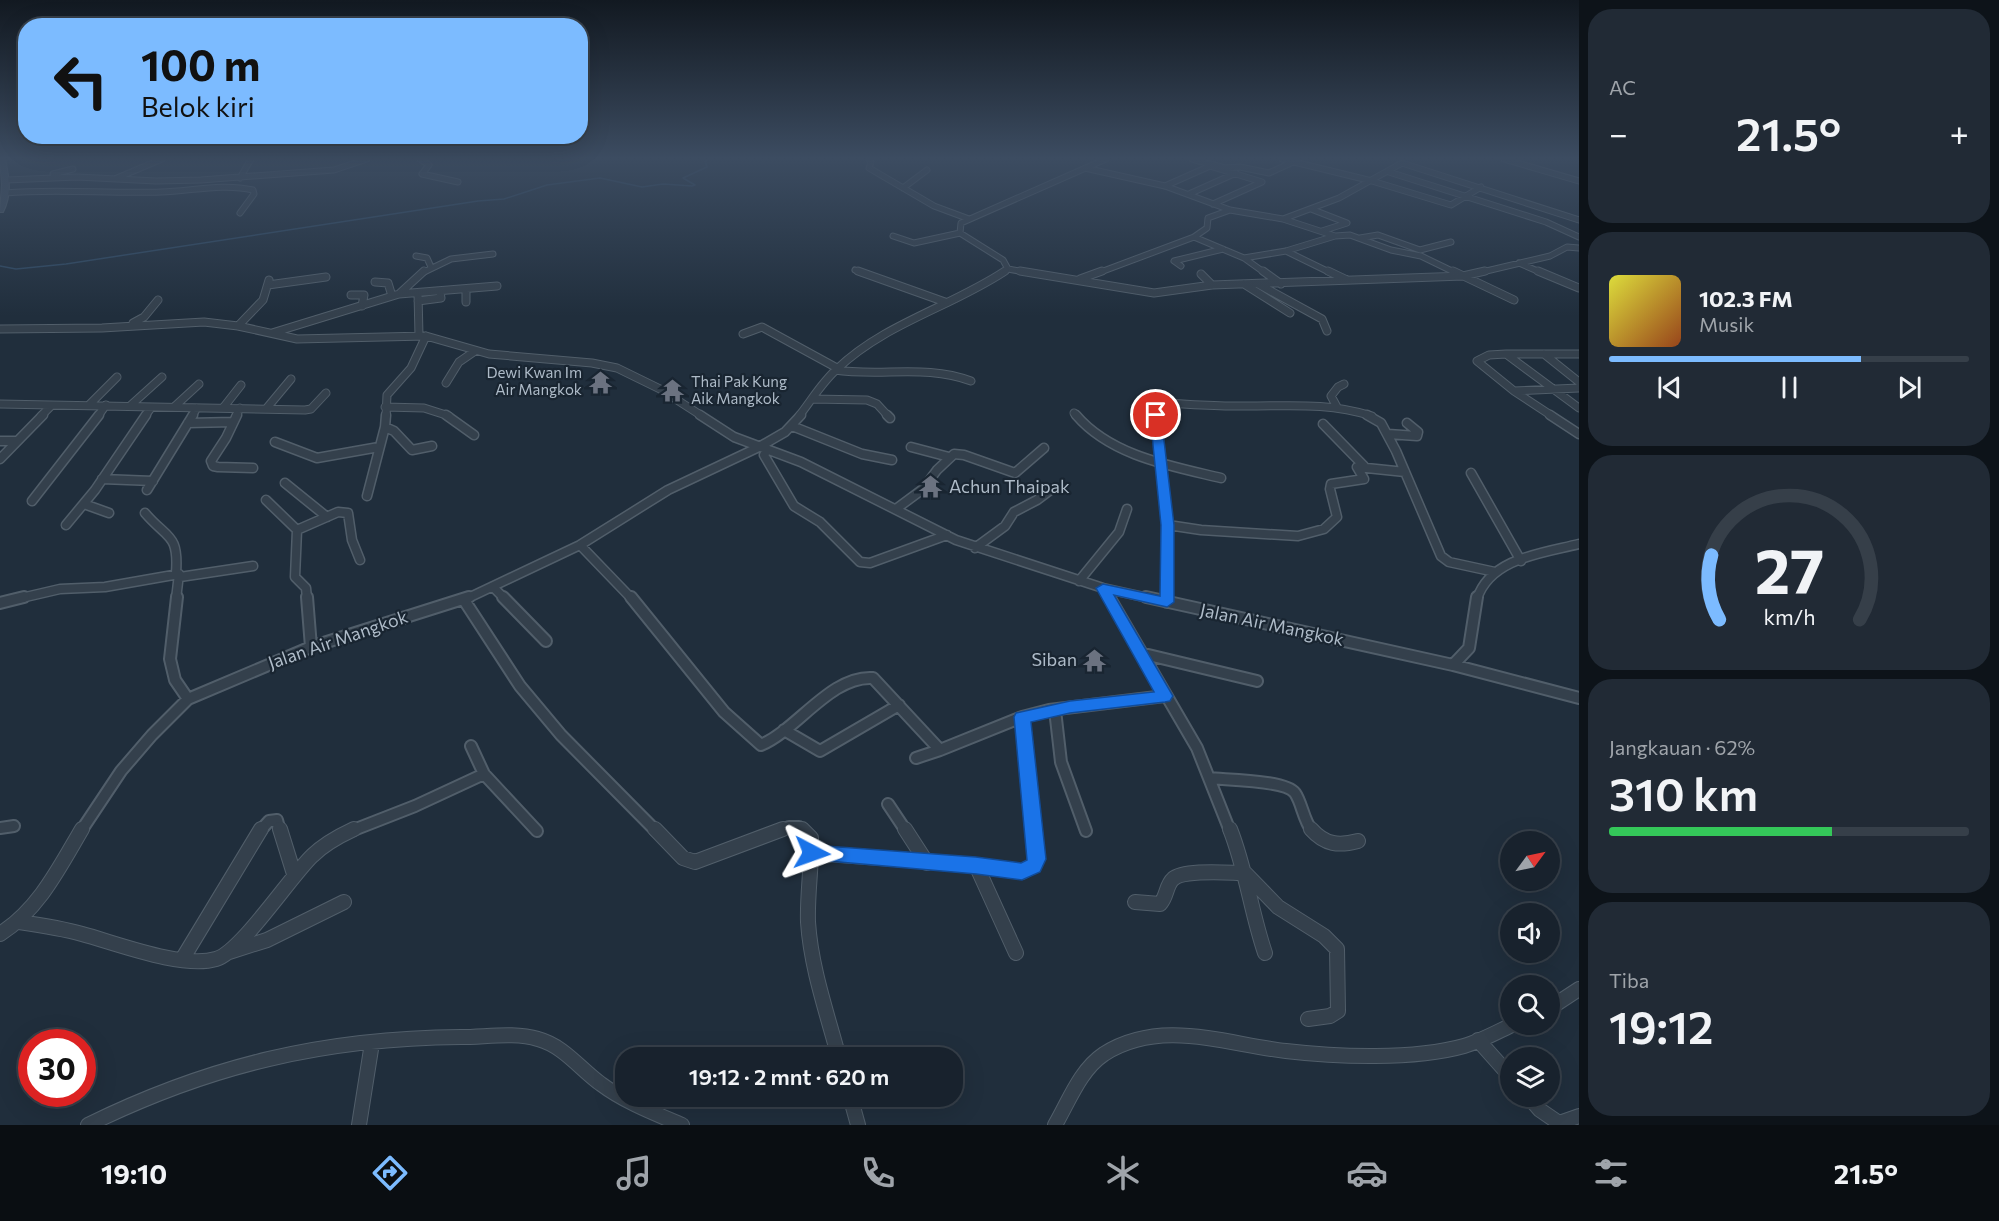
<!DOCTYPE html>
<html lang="id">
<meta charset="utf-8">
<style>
body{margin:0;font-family:Commissioner,sans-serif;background:#212a35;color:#f1f3f6;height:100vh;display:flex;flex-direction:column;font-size:22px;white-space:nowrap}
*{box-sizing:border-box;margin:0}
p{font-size:20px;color:#9fa4aa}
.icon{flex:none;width:33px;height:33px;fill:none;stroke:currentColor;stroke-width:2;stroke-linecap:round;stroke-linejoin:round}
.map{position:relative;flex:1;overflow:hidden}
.drawer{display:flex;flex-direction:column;gap:9px;padding:9px;background:#0d1319;width:420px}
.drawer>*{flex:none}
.guide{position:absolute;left:18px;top:18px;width:570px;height:126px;border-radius:24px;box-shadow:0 6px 24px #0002,0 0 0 2px #363f49;background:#7cbbff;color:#111;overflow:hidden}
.needle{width:39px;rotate:57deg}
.buttons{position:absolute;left:1500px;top:831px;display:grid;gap:12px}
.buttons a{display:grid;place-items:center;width:60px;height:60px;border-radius:50%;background:#18222d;box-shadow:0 6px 24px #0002,0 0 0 2px #363f49;font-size:30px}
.speed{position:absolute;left:18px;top:1029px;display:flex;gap:12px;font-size:30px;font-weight:700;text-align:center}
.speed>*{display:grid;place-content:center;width:78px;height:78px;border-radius:50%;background:#18222d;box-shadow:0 6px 24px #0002,0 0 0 2px #363f49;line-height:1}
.speed .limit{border:9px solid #d22;background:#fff;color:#111}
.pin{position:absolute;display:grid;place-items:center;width:51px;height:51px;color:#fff;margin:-26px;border:3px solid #fff;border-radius:50%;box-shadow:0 2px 6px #0007}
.me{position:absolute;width:66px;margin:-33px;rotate:94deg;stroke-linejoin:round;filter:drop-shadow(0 0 4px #0008)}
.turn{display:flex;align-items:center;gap:21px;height:126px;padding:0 24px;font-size:27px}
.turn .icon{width:78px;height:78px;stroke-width:2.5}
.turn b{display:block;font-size:42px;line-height:51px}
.big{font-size:45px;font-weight:600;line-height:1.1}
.drawer .widget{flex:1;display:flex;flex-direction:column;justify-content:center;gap:9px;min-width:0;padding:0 21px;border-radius:24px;background:#212a35}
.drawer .dial{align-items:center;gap:0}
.dial svg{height:156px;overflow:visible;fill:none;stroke:#363f49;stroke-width:7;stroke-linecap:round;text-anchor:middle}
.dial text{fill:#f1f3f6;stroke:none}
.song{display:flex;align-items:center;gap:18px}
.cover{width:72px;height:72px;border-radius:9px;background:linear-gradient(135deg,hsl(60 70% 55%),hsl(20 70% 35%))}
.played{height:6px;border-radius:3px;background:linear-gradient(90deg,#7cbbff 70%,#363f49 70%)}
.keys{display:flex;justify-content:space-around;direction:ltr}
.heat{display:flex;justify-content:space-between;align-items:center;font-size:33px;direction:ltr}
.charge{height:9px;border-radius:4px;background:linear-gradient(90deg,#34c759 62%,#363f49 0)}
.trip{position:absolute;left:615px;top:1047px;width:348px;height:60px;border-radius:24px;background:#18222d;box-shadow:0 6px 24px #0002,0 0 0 2px #363f49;font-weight:600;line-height:60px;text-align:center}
.dock{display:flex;height:96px;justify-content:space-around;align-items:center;background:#0a0e12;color:#9fa4aa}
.dock .icon{width:42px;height:42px}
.dock .current{color:#7cbbff}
.dock b{font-size:27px;color:#f1f3f6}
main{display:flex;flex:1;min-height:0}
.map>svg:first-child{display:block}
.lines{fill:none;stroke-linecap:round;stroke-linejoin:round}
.stream{stroke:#304a63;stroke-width:1.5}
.street-far4-casing{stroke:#515e6a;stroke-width:7}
.street-far3-casing{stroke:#515e6a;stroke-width:9}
.street-far2-casing{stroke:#515e6a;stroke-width:11}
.street-far1-casing{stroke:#515e6a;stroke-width:14}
.street-casing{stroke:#515e6a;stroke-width:16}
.secondary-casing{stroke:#515e6a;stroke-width:2}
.street-far4{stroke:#34404c;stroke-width:5}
.street-far3{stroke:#34404c;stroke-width:7}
.street-far2{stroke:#34404c;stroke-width:8}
.street-far1{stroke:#34404c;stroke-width:10}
.street{stroke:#34404c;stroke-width:14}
.secondary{fill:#414f5f;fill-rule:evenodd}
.route{fill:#1a73e8;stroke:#114b97;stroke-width:1.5}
.labels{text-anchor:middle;stroke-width:4.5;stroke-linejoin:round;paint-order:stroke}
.far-poi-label{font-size:15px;fill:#aebbc8;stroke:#192531;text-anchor:end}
.poi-label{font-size:18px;fill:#aebbc8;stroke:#192531;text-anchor:start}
.street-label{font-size:18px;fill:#aebbc8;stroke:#192531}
</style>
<main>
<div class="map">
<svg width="1579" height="1125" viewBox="0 0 1579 1125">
<rect width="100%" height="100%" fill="#202e3c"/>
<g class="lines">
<path class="stream" d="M0 266 16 269 66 264 478 201 504 199 547 185 600 178 642 187 663 184 692 186 695 185 683 178 707 167 705 161 709 159"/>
<defs>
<path id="street-far4" d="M420 159 429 165 422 174 458 182
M869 159 871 162 869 168 934 206 969 219
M1192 159 1225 168 1240 167 1269 173 1293 162
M1282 159 1372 181 1451 205 1481 187
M1504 159 1579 181
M1085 168 1165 186 1230 210 1283 219 1335 236 1350 235 1391 250 1421 256 1456 273
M1389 172 1546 222 1579 237
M53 174 73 169
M117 178 162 159
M240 178 251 159
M6 180 77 177 156 181 201 180 334 170 367 159
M1165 186 1210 166 1262 182 1213 204
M903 188 927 170
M5 193C57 188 109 194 161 192 192 191 223 183 253 190L254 194 240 213
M1189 194 1236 173
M1311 209 1347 223 1322 231
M1283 219 1339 198 1402 163 1579 220
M893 236 914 243 960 233
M1194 237 1244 258 1265 273
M1360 238 1378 235 1420 250 1451 242
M1286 251 1331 273
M416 256 427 258 431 267
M1244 258 1286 251 1335 236
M1519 263 1542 273
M1181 266 1174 261 1223 249
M1008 269 1030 273
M855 270 862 273
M422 273 451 259 493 254
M1003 273 1008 269 1003 260 960 233 961 223 1106 159
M1098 273 1194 237 1207 228 1208 218 1230 210
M1478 273 1550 256 1567 247 1579 248"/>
<path id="street-far3" d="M858 271 945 302
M1020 271 1154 293 1212 285 1463 276 1485 271
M1263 271 1281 284
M1328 271 1347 280
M1453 271 1514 300
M1538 271 1579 288
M1201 274 1212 285
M1080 279 1102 271
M375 282 388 283 392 296
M1244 284 1290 313
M1258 284 1322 319 1327 331
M268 285 326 277
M466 290V302
M418 293 419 336
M399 294 424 271
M351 295H364L362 306
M418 301 441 298 440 292
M133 323 144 317 158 300
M238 326 263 300 269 280
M0 329 102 328 204 322 238 326 297 339 426 336 489 354 592 363 617 368 660 389 702 416
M272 333 399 294 497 286
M743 334 762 327 837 368
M1506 354 1489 355 1477 361 1514 391
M1544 354 1579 382
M1579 354H1506L1579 408
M835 370C881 377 926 364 971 381
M446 383 459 362 475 351
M812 399 867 400 877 404 888 416
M0 404 305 410 311 409 326 393
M89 405 117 377
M131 405 162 377
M174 407 199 384
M385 407 424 408 449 416
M1337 407 1331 396 1338 387 1344 384
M223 408 241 385
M266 409 291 379
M1074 413 1077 416
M41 416 51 406
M98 416 106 405
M145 416 151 408
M192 416 197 408
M236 416 240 408
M386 416 387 395 411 368 426 336
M799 416C811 401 822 382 837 369 885 323 951 307 1005 271
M1156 416V408L1164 403C1187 404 1210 406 1234 406 1284 407 1323 401 1372 416
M1552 416 1514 391 1579 388"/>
<path id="street-far2" d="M237 415 226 438 211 461 213 466 218 467 253 468
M446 415 474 435
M700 415 734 437 801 462 956 540 1103 588 1153 599
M887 415 890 418
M1076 415C1111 456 1171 466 1221 478
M1156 415 1168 525 1167 599
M1367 415 1381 423 1396 451 1441 556 1449 562 1495 572
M1550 415 1579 434
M188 423 233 422
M1323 424 1364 466
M792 426 862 454 892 460
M385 427 394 431 412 450 432 446
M1388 434 1417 436 1418 432 1407 423
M0 441H16
M275 442 317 458 379 447
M911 447 949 457
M767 450 764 455 794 506 820 522 860 562 870 563 947 535
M0 459 43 415
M1471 473 1521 561
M102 479 153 481
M285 483 327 517
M147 490 193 415
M367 496 385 427 386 415
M266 500 297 530 295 577 306 588 307 599
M32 501 99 415
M84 504 109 513
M896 509 923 489 937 470 954 454 964 455 1015 473 1044 448
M145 513C167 539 179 533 176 573
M66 525 95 490 146 415
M1168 525 1201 530 1298 536 1324 529 1337 517 1330 489 1331 484 1364 479 1357 467 1405 472
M297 530 338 512 348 513 352 540 360 560
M580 545 632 599
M975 548 1005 526 1014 512 1037 500 1053 488
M180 577 253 566
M1079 581 1119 532 1127 509
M493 587 505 599
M1103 588 1109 599
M17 599 60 589 105 587 179 574 176 599
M466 599 580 545 668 490 759 447 785 432 801 415
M1477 599C1490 558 1543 553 1579 544"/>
<path id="street-far1" d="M177 597 170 659 175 680 188 699
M307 597 311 647
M503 597 546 641
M631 597 724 712 761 745C797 730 831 675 873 678L940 750 1022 717 1049 710 1165 696
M1109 597 1197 748 1230 831
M1146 597 1453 665 1469 648 1477 597
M464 600 520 686 561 735 656 831
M1167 602V597
M0 603 24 597
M1140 653 1257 681
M1453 665 1579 698
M1055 710 1061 762 1086 831
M1022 717 1034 831
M784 730 820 751 899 705
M471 746 484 774 537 831
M916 758 940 750
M1209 778C1226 780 1286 780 1295 793 1302 803 1303 819 1312 831
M888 804 906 831
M0 828 14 826
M81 831 121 771 152 735 188 699 311 647 469 597
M260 831 269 821 277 820 280 831
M351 831 415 806 484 774
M779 831 789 827H799L803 831"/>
<path id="street" d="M280 829 294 874
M655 829 683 858 695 862 783 829
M802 829 811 838C812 866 807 894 808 922 811 968 827 1013 839 1058
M905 829 927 863
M1230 829C1246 869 1251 912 1265 953
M1311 829C1325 845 1339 846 1358 841
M812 853 976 865 1022 872 1033 866 1037 859 1034 829
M976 865 1016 953
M1135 902 1160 904C1167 897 1166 885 1173 879 1184 869 1229 873 1245 873L1278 907 1324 936 1337 949 1338 1011 1330 1016 1308 1019
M19 922C40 925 61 928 82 934 116 943 182 969 216 959 241 952 290 877 312 856 324 844 339 836 354 829
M0 934C39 909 59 868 82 829
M229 952 267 940 344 902
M183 958 261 829
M1550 1008 1579 989
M1478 1040 1510 1076
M850 1096 858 1125
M1528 1096 1540 1110 1559 1123 1579 1116
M88 1125C210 1065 325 1038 461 1037 486 1037 515 1032 538 1039 564 1046 580 1069 601 1084 625 1102 654 1113 682 1125
M359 1125 372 1043
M1055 1125C1069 1101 1080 1070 1104 1054 1161 1018 1225 1044 1286 1051 1337 1057 1414 1060 1464 1046 1481 1041 1497 1032 1514 1024"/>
<path id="secondary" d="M0 159H5C9 177 12 195 3 212H0L2 184Z"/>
</defs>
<use href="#street-far4" class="street-far4-casing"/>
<use href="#street-far3" class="street-far3-casing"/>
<use href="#street-far2" class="street-far2-casing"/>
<use href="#street-far1" class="street-far1-casing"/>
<use href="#street" class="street-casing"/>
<use href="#secondary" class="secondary-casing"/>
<use href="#street-far4" class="street-far4"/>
<use href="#street-far3" class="street-far3"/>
<use href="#street-far2" class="street-far2"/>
<use href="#street-far1" class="street-far1"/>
<use href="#street" class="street"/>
<use href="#secondary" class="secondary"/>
</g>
<linearGradient id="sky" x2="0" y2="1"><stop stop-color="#121921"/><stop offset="0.5" stop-color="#3c4c61"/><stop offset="1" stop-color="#3c4c61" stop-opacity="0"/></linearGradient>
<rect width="1579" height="316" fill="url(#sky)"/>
<path class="route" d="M1156 412 1161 415 1174 525V602L1167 607 1114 595 1173 696 1170 701 1165 702 1070 713 1031 722 1046 859 1040 872 1022 880 976 874 805 859 802 853 805 848 812 845 976 857 1021 863 1027 860 1014 717 1016 713 1070 701 1154 692 1096 588 1103 584 1160 596 1161 525 1150 415Z"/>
<defs>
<symbol id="temple-bare" viewBox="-9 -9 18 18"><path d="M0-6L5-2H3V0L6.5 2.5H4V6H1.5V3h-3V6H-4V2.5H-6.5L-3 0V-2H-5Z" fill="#6b7280" stroke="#192531" stroke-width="2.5" paint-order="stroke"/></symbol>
</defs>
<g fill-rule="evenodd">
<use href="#temple-bare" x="584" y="366" width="33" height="33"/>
<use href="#temple-bare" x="656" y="374" width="33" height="33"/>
<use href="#temple-bare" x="914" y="470" width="33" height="33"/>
<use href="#temple-bare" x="1078" y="644" width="33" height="33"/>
</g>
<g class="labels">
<g class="far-poi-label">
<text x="582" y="378">Dewi Kwan Im<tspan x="582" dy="17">Air Mangkok</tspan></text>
<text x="691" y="387" text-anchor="start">Thai Pak Kung<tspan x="691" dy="17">Aik Mangkok</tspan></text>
</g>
<g class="poi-label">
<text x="949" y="493">Achun Thaipak</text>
<text x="1077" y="666" text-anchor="end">Siban</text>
</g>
<g class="street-label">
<text transform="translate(1272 625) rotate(12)" y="6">Jalan Air Mangkok</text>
<text transform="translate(338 640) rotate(-19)" y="6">Jalan Air Mangkok</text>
</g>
</g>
</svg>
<div class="buttons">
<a><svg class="needle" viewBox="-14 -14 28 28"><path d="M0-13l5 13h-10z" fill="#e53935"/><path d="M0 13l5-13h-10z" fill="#9fa4aa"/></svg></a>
<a><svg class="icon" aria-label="sound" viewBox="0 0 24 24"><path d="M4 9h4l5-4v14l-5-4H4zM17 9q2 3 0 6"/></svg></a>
<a><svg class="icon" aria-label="search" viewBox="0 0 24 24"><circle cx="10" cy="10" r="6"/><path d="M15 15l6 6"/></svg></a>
<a><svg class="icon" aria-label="layers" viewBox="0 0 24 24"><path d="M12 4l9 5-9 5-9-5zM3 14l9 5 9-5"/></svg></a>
</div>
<div class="speed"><div class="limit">30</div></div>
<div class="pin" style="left:1156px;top:415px;background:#d93025"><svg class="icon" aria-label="arrive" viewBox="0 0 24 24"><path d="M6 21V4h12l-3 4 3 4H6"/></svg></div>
<svg class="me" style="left:812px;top:853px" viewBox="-20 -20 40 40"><path d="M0-17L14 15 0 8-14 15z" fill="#1a73e8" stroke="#fff" stroke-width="4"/></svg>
<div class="trip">19:12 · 2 mnt · 620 m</div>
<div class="guide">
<div class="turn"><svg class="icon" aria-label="left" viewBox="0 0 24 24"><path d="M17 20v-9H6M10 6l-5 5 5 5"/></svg><div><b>100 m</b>Belok kiri</div></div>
</div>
</div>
<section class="drawer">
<div class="widget"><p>AC</p>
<div class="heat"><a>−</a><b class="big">21.5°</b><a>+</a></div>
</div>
<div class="widget">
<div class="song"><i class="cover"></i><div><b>102.3 FM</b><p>Musik</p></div></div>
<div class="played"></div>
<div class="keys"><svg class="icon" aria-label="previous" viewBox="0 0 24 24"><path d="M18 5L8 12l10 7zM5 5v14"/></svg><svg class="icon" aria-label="pause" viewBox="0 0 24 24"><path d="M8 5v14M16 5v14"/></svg><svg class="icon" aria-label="next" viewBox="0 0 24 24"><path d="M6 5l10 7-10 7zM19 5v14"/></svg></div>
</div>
<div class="widget dial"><svg viewBox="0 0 100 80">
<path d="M14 69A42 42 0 1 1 86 69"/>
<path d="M14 69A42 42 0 0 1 10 36" stroke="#7cbbff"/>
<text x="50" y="56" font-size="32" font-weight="700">27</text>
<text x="50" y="72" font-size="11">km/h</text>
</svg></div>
<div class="widget"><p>Jangkauan · 62%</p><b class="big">310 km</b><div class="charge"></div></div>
<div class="widget"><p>Tiba</p><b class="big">19:12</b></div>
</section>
</main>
<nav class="dock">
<b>19:10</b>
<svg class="icon current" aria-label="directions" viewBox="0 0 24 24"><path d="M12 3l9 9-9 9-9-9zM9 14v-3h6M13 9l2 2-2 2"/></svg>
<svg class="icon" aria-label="music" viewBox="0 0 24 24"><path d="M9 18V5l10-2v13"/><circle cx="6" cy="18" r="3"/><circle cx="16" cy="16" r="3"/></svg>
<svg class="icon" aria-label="phone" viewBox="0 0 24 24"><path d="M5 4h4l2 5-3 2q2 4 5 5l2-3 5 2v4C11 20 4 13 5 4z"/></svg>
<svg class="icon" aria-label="climate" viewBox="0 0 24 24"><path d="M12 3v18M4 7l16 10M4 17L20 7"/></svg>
<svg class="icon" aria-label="car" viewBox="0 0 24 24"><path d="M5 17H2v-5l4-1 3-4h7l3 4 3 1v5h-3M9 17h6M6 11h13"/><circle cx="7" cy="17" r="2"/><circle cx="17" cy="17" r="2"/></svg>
<svg class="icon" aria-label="filters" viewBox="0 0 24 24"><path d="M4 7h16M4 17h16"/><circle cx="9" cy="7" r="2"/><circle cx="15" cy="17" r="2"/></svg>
<b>21.5°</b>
</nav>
